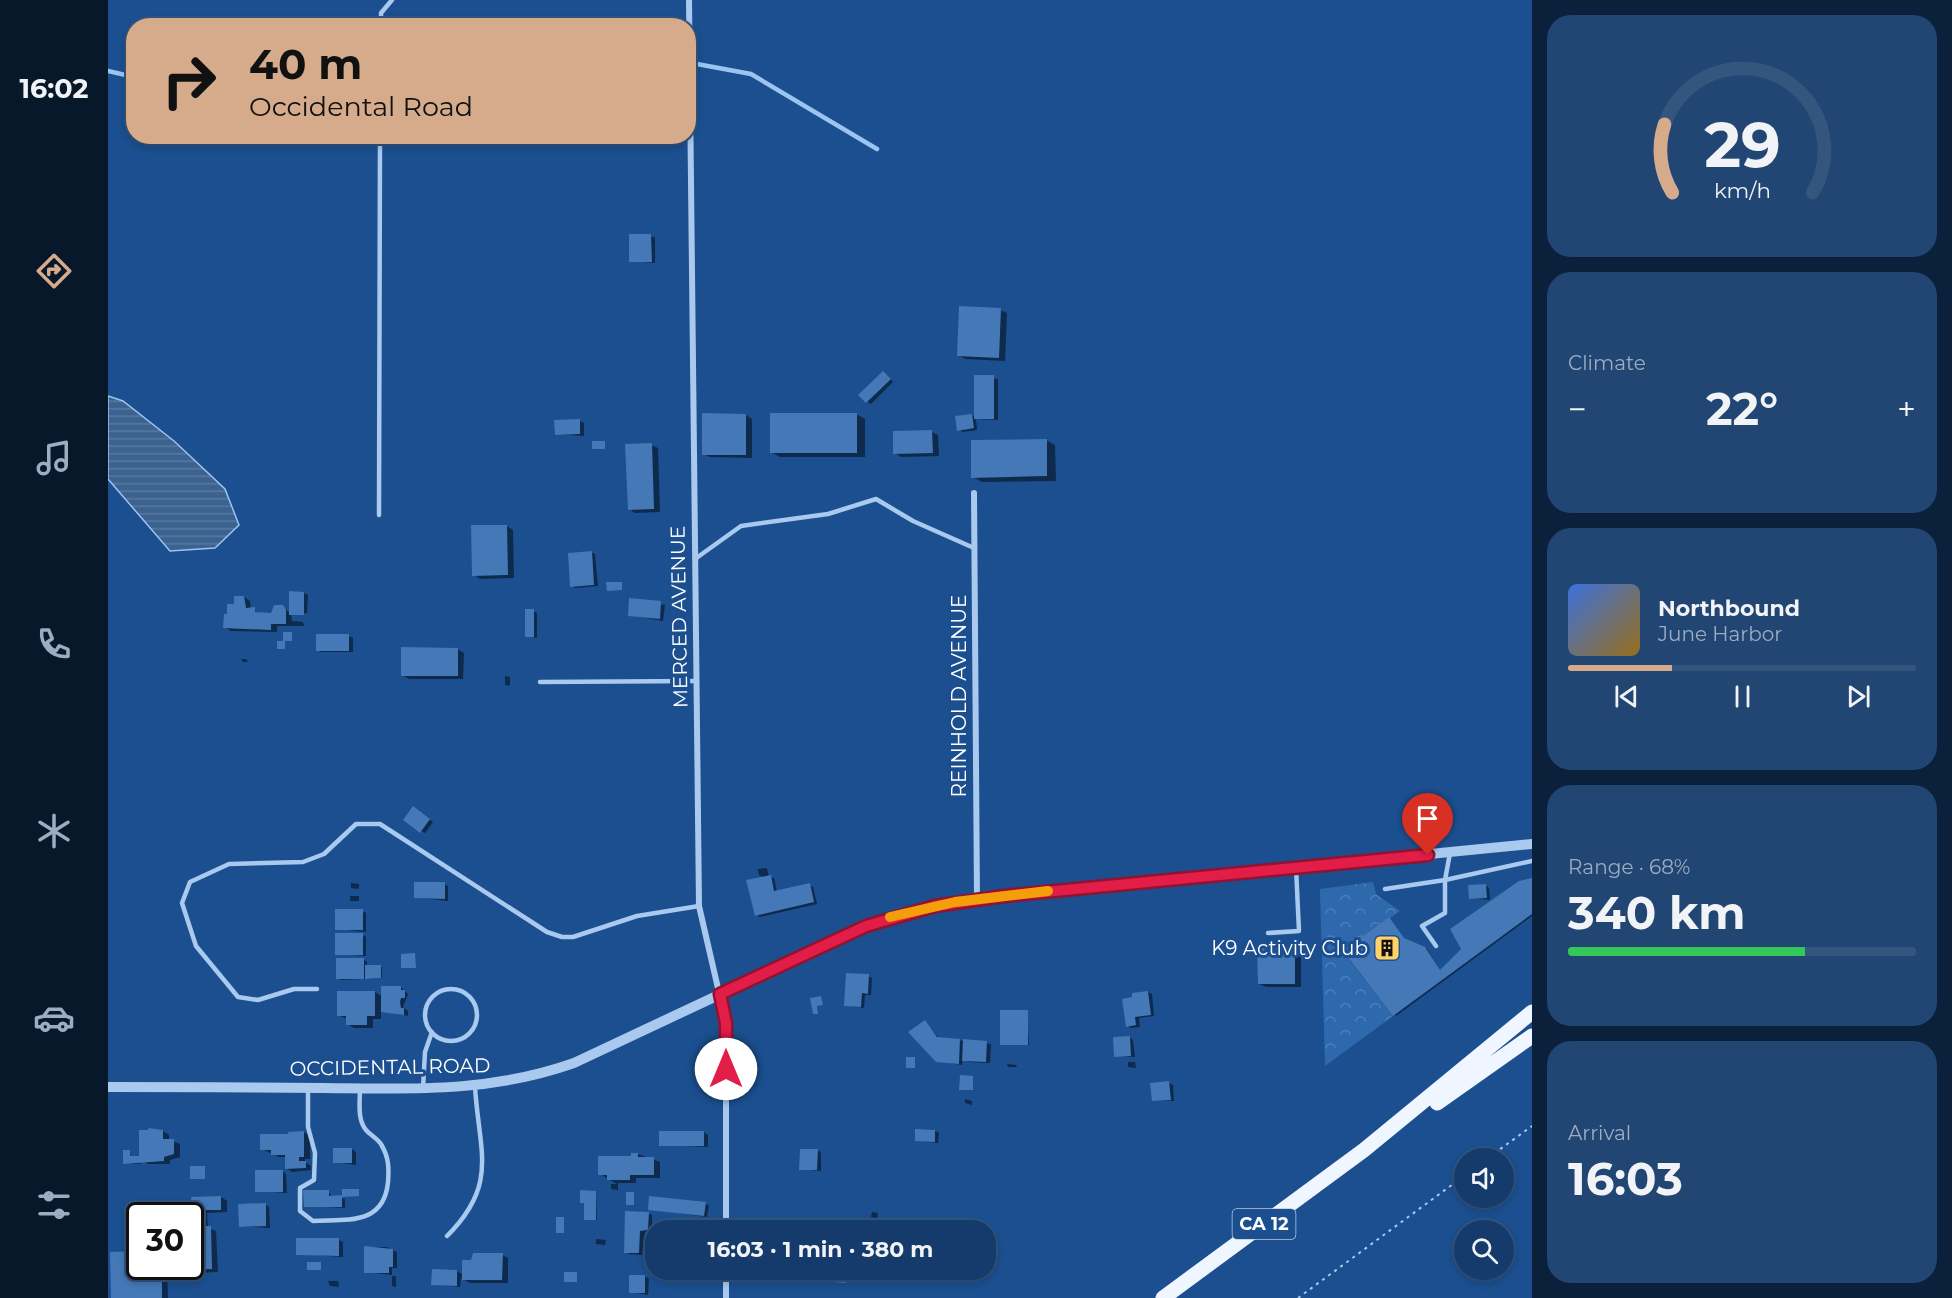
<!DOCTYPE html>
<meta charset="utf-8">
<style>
body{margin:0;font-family:Montserrat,sans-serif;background:#214673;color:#f1f3f6;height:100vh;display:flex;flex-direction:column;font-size:22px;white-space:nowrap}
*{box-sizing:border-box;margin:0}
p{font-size:20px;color:#9dadc1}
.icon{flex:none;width:33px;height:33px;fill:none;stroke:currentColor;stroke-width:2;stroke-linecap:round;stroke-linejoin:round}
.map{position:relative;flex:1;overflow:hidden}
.details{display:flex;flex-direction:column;gap:15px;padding:15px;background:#0b203b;width:420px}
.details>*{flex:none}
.hud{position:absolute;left:18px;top:18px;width:570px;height:126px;border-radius:24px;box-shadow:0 3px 9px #0003,0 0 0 2px #33557e;background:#d6ab8b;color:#111;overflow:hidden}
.fabs{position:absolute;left:1346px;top:1148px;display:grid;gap:12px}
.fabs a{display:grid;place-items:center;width:60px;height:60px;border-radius:50%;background:#143b6b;box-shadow:0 3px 9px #0003,0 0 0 2px #33557e;font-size:30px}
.speed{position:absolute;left:18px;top:1202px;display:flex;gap:12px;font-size:30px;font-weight:700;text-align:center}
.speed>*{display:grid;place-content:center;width:78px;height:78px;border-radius:50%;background:#143b6b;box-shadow:0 3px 9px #0003,0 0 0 2px #33557e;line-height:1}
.speed .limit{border:3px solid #111;border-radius:9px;background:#fff;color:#111}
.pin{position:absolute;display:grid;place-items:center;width:51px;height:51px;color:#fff;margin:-62px -26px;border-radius:50% 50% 50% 0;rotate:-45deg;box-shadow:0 0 6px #0007}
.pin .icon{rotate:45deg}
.me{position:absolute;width:66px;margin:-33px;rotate:0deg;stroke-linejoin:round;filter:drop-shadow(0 0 4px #0008)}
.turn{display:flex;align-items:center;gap:21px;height:126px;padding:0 24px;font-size:27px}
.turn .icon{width:78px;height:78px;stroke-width:2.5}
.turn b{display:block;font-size:42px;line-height:51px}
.big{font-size:45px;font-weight:700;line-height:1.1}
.details .card{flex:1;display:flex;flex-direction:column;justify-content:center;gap:9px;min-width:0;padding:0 21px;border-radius:24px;background:#214673}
.details .dial{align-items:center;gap:0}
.dial svg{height:156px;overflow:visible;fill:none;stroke:#33557e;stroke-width:7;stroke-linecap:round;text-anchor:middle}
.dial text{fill:#f1f3f6;stroke:none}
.song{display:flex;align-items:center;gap:18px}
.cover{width:72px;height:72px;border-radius:9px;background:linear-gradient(135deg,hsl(220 70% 55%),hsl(40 70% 35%))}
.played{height:6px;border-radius:3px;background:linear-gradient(90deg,#d6ab8b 30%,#33557e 30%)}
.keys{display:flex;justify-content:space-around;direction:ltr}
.heat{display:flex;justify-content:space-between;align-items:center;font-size:33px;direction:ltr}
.charge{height:9px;border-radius:4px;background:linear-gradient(90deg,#34c759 68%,#33557e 0)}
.trip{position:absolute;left:537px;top:1220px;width:351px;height:60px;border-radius:24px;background:#143b6b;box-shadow:0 3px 9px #0003,0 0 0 2px #33557e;font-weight:700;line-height:60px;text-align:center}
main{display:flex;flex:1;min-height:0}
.tab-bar{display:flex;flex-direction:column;width:108px;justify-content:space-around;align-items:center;background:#08182b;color:#9dadc1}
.tab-bar .icon{width:42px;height:42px}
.tab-bar .active{color:#d6ab8b}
.tab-bar b{font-size:27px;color:#f1f3f6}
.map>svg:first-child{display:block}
.park{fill:url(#park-crowns)}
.water{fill:url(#water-rules);stroke:#9cc4f0;stroke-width:1.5}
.shadow{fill:#0007}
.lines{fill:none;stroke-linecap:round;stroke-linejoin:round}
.stream{stroke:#9cc4f0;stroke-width:4.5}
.building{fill:#4478b7}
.path{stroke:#a9c9ee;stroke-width:2;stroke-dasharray:3 4.5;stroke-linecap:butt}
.service{stroke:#a9c9ee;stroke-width:4.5}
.minor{stroke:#a9c9ee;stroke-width:6}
.tertiary{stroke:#a9c9ee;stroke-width:10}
.primary{stroke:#f0f6ff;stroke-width:15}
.route-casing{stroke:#92132f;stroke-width:15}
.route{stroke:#e11d48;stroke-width:10}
.slow{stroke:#f59e0b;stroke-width:10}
.labels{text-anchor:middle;stroke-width:6;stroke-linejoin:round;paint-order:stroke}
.shield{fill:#1b4f8f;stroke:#bbcadd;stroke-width:1.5}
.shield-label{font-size:18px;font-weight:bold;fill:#fff}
.street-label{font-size:20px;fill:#fff;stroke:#1b4f8f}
.poi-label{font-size:20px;fill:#fff;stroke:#1b4f8f;text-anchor:end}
</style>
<main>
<nav class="tab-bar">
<b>16:02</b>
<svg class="icon active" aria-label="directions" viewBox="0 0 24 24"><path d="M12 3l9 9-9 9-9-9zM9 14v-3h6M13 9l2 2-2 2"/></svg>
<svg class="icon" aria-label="music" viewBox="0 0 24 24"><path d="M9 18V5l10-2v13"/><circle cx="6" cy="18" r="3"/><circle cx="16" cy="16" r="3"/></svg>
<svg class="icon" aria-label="phone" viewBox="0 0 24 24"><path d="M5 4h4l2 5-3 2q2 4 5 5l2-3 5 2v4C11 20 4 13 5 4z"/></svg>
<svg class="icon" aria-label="climate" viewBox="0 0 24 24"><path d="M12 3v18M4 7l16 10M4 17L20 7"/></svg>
<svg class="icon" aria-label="car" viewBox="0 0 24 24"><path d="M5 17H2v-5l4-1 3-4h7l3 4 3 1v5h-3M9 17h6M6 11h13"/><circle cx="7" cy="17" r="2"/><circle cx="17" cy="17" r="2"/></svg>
<svg class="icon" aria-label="filters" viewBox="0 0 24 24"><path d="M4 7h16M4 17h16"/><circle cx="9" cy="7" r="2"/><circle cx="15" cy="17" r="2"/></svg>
</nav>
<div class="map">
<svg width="1424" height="1298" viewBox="0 0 1424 1298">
<defs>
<pattern id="park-crowns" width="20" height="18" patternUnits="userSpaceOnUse" patternTransform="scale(1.5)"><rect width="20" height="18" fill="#2e69ad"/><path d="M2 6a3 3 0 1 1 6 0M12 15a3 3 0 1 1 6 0" fill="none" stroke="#4d80b9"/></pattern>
<pattern id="water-rules" width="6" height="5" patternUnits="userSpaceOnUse" patternTransform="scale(1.5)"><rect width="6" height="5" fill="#3c6290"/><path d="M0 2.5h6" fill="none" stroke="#597aa1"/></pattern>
</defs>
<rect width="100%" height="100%" fill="#1b4f8f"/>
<path class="park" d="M1265 882 1268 894 1292 911 1235 952 1285 1016 1217 1066 1212 889Z"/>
<path class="water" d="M0 396 15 401 66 441 117 489 131 525 107 548 62 551 0 479Z"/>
<path class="shadow" d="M518 136H532V144L518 142Z
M522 235 547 237V263L523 261Z
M892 310 899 313 897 361 857 359 850 355Z
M779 375 785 382 763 404 759 402Z
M867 377 890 379V420L868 419 869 430 855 432 851 430 864 415 867 417Z
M748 414 757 419V457H672L663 452Z
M596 415H638L644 419V458L602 457 595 454Z
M472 421 476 423V436L448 434Z
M824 432 830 435 831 456 793 457 787 453Z
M938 440 947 445 948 481 874 482 865 477Z
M543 445 550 448 552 512 527 513 521 509Z
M399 526 405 530 406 578 372 579 366 575Z
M483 552 487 554 490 586 467 588 464 586Z
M196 593 200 595 199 613 183 614 184 621 195 622 196 626H169V632L123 631 117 627 120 615 136 597 142 601 143 609 153 614 164 615 177 609 182 613Z
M523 600 557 605 555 621 521 615Z
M425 611 429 613V638L418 636Z
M209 636H241L245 638V652H213L209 650Z
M349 649 356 653 355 679H301L294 675Z
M133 659H138L140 662H135Z
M397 676 402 677V686L397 685Z
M310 811 325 822 317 833 313 831Z
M659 868 661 877 666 878 669 892 701 885 705 887 709 904 652 917 648 915 656 878 651 875 650 869Z
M1424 880V916L1288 1016 1237 952 1297 940 1319 949 1333 972Z
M243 883 251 884V889L243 888Z
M336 884 340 886V901L307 897Z
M1377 885 1381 888 1382 900 1363 898Z
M242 896H251V901H242Z
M254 911 258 913V932L229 929Z
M254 935 258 937V956L229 954Z
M1186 949 1193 952V987H1158L1151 984Z
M255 959 259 962V967H274V978L233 980 230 978Z
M760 976 764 978 763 995H757L756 1008 738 1005Z
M293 987 300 994 295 1007 300 1011V1016L273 1010V1019H265V1028H246L239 1024V1019L230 1015V992H267L275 997Z
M1040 992 1044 994 1046 1016 1031 1018 1032 1027 1023 1028 1019 1026 1026 999Z
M919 1011 921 1045H895Z
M817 1022 831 1038 883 1044 882 1063 860 1062 855 1059 854 1065 829 1061Z
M1022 1037 1025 1040 1027 1057 1008 1056Z
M1020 1062H1027L1028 1068 1020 1067Z
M899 1064 908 1065 909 1067H900Z
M1061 1083 1065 1085 1066 1101 1045 1100Z
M857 1099 864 1101V1105L857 1103Z
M55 1131 61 1135V1140L72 1144V1157L62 1160V1164H40L32 1159 33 1164 16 1163 22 1152 23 1158H30Z
M827 1131 831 1133 830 1143 808 1140Z
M196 1132 202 1136V1159H197V1162L203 1166V1170L184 1172 178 1168V1157H171L154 1149Z
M596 1132 600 1135V1147L552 1145Z
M244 1149 248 1152V1165L226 1162Z
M710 1150 713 1153V1171L692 1169Z
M530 1154 552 1162V1178H528V1183H510V1190L503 1189V1184H509L492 1174Z
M174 1171 178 1174 179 1193 149 1191Z
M220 1191 224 1197 237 1199V1208L197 1206Z
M488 1192 489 1220H479L477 1219Z
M113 1197 119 1201V1212L99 1213 100 1228 108 1231 110 1272 85 1273 79 1269 78 1266H82V1215H77Z
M597 1203 601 1206 599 1217 541 1209Z
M157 1204 161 1207 162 1228 132 1226Z
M764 1212 770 1213 769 1218 763 1217Z
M540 1213 544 1215V1231L537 1232 534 1255 521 1254 517 1252Z
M488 1239 498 1240 497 1245 488 1244Z
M231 1240 235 1242V1257L189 1254Z
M257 1247H279L289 1252V1268H284V1276H288V1287L284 1286V1275L257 1272Z
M394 1255 400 1258V1283H362L353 1278 352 1287 325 1284 349 1271 355 1275Z
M32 1266H59L60 1298H5Z
M537 1276 541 1279 540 1295 523 1292Z
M220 1281H230L231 1287 222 1286Z"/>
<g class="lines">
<path class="stream" d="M589 64 643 74 769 149
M0 71 26 77"/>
</g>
<path class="building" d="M521 234H543L544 262H521Z
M851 306 893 308 891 358 849 356Z
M775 371 783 379 758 403 750 395Z
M866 375H886V419H866Z
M594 413 638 414V455H594Z
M662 413H749V453H662Z
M864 414 866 428 849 431 847 416Z
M472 419V434L447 435 446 420Z
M824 430 825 453 785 454V431Z
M939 439V476L863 478V440Z
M484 441H497V449H484Z
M544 443 546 509 520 510 517 444Z
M363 525H399L400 575 364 576Z
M484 551 486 585 462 587 460 553Z
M498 582H514V590L499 591Z
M181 591 196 592V615H181Z
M126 596H136L138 608 147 607V612L163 613 166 605H175L178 610V624H163V630L115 628 116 614H119V604H126Z
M521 598 553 601 552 619 520 616Z
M417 609H426V637H417Z
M175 632H184V641H177V649H169V641H175Z
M208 634H241V651H208Z
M293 647 350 648V676H293Z
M305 806 322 819 312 833 295 820Z
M663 875 666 891 702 883 706 902 647 916 638 880Z
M1424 878V914L1285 1016 1235 951 1281 917 1296 938 1317 947 1332 970 1353 949 1342 929 1411 881Z
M306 882H337V899L306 898Z
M1378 884 1379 898 1361 899 1360 885Z
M227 909H255V930H227Z
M227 933H255V955H227Z
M1187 947V984H1150L1149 948Z
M307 953 308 968H293V954Z
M228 958H256V979H228Z
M257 965H273V978L257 979Z
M738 973 761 974 760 994 754 993 753 1007 736 1006Z
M273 986H293V990H297V998H293L292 1002 293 1008H296V1015L273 1012Z
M229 991H267V1016H259V1025H238V1016H229Z
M1040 991 1043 1015 1027 1017 1028 1025 1018 1027 1014 999 1024 997V993Z
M713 996 715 1005 709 1006 710 1014H705L702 998Z
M892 1010H920V1045H892Z
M817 1020 829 1037 852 1039 851 1064 828 1062 800 1032Z
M1022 1036 1023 1056 1006 1057 1005 1037Z
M855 1039 879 1041 878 1062 854 1061Z
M798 1057H807V1068H798Z
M852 1075 865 1076V1090H851Z
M1061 1081 1063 1100 1044 1101 1042 1083Z
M40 1128 55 1130V1139H66V1154L56 1157V1161L15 1164V1150H22V1156H31V1130H40Z
M807 1129 827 1130V1142L807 1141Z
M196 1131V1157H191V1161H198V1168L177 1169V1155H163V1150H152V1134H180V1132Z
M551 1131H596V1146H551Z
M225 1148H244V1163H225Z
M692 1149H710L709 1170H691Z
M523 1153H530V1157H546V1175H522V1180H499V1175H490V1156H523Z
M82 1166H97V1179H82Z
M147 1170H175V1192H147Z
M234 1189H251V1196L234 1197Z
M195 1190H221V1196L234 1195V1207H196Z
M472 1190 488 1191V1220H476V1203H472Z
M518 1192H526V1205H518Z
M113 1196V1210H94V1226H103L104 1269 77 1270V1266H82V1215H75V1210H84L83 1197Z
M541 1196 598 1202 596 1216 540 1210Z
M158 1203V1226L131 1227 130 1204Z
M517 1211 541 1212 540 1230 532 1231 531 1253H516Z
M448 1217H456V1233H448Z
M188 1238H231V1256L188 1255Z
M256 1246 285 1249V1267H281V1273H256Z
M32 1251V1266H54V1298H3L2 1252Z
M365 1253H395L394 1280H354V1260H363Z
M199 1262H213V1270H199Z
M324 1269 349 1270V1286L323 1285Z
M724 1271H739L738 1283 723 1282Z
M456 1272H469V1282H456Z
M521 1275H537V1293H521Z"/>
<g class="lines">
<path class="path" d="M1380 1158 1424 1126
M1190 1298 1356 1176"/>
<path class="service" d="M273 26V13L284 0
M271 515 272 136
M587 559 633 526 720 514 768 499 805 521 866 548
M432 682 589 681
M1277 889 1337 880 1424 861
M1160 933 1191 931 1188 868
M1328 946 1314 926 1337 913V880L1342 853
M209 989H186L150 1000 130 997 88 946 74 903 82 882 121 864 195 862 216 854 248 824H272L439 932 454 937H465L529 916 591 906
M317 1015a26 26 0 1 1 52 0a26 26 0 1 1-52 0Z
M200 1088V1127L207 1153 206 1180 192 1188V1211L205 1221C238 1219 276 1226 280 1182 281 1169 281 1158 274 1146 271 1139 263 1136 258 1130 249 1119 252 1102 252 1089
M315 1088 317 1052 324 1032
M339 1236C391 1184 371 1152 367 1087"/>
<path class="minor" d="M581 0 591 906 618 1023V1230
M866 493 869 899
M618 1269V1298"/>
<path class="tertiary" d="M0 1087C71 1087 143 1087 214 1088 302 1089 381 1093 466 1063L734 937 804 911 896 896 1424 844"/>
<path class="primary" d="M1329 1103 1424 1036
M1055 1298 1256 1150 1424 1012"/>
</g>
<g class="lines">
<defs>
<path id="route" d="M618 1069V1023L612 994 758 926 827 906 896 896 1320 855"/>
</defs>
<use href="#route" class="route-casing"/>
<use href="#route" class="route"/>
<path class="slow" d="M782 917 847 902 940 891"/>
</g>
<defs>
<symbol id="building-square" viewBox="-11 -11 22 22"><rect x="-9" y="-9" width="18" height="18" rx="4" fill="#ffd166" stroke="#1b4f8f"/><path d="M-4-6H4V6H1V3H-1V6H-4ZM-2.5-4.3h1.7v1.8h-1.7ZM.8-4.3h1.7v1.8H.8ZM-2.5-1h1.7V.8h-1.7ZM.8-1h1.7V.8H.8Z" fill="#111"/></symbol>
</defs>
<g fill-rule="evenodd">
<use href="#building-square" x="1264" y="933" width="30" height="30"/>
</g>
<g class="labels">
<rect class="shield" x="1124.5" y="1209" width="63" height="30" rx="4.5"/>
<g class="shield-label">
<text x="1156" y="1230">CA 12</text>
</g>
<g class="street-label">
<text transform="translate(571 617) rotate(-91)" y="7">MERCED AVENUE</text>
<text transform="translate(851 696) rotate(-90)" y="7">REINHOLD AVENUE</text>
<text transform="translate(282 1067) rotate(-1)" y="7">OCCIDENTAL ROAD</text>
</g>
<g class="poi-label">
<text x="1260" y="955">K9 Activity Club</text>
</g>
</g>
</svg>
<div class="fabs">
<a><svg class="icon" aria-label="sound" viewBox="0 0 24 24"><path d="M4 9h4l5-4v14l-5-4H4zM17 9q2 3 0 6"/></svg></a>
<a><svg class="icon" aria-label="search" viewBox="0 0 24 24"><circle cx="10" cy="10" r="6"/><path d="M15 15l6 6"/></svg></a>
</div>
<div class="speed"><div class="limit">30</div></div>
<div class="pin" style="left:1320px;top:855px;background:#d93025"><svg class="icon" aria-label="arrive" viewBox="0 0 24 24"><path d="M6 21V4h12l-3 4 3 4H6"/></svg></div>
<svg class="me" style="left:618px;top:1069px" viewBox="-20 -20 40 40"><circle r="19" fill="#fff"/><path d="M0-13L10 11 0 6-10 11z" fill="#e11d48"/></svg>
<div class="trip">16:03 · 1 min · 380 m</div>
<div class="hud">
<div class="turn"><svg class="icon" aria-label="right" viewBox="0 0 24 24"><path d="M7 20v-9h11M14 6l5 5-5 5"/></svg><div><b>40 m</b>Occidental Road</div></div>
</div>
</div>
<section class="details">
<div class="card dial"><svg viewBox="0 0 100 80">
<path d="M14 69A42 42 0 1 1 86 69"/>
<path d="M14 69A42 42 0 0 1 10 34" stroke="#d6ab8b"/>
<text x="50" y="56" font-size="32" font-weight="700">29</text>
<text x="50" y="72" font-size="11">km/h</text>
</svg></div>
<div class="card"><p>Climate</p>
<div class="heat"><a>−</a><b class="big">22°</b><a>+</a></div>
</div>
<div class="card">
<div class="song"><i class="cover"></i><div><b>Northbound</b><p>June Harbor</p></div></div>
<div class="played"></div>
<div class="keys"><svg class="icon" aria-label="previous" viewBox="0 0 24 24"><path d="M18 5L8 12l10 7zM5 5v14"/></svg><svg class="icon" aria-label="pause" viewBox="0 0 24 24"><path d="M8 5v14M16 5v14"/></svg><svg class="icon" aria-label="next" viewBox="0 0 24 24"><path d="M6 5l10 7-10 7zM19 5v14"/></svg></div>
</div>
<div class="card"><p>Range · 68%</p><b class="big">340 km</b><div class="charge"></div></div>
<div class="card"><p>Arrival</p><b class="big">16:03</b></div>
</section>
</main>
